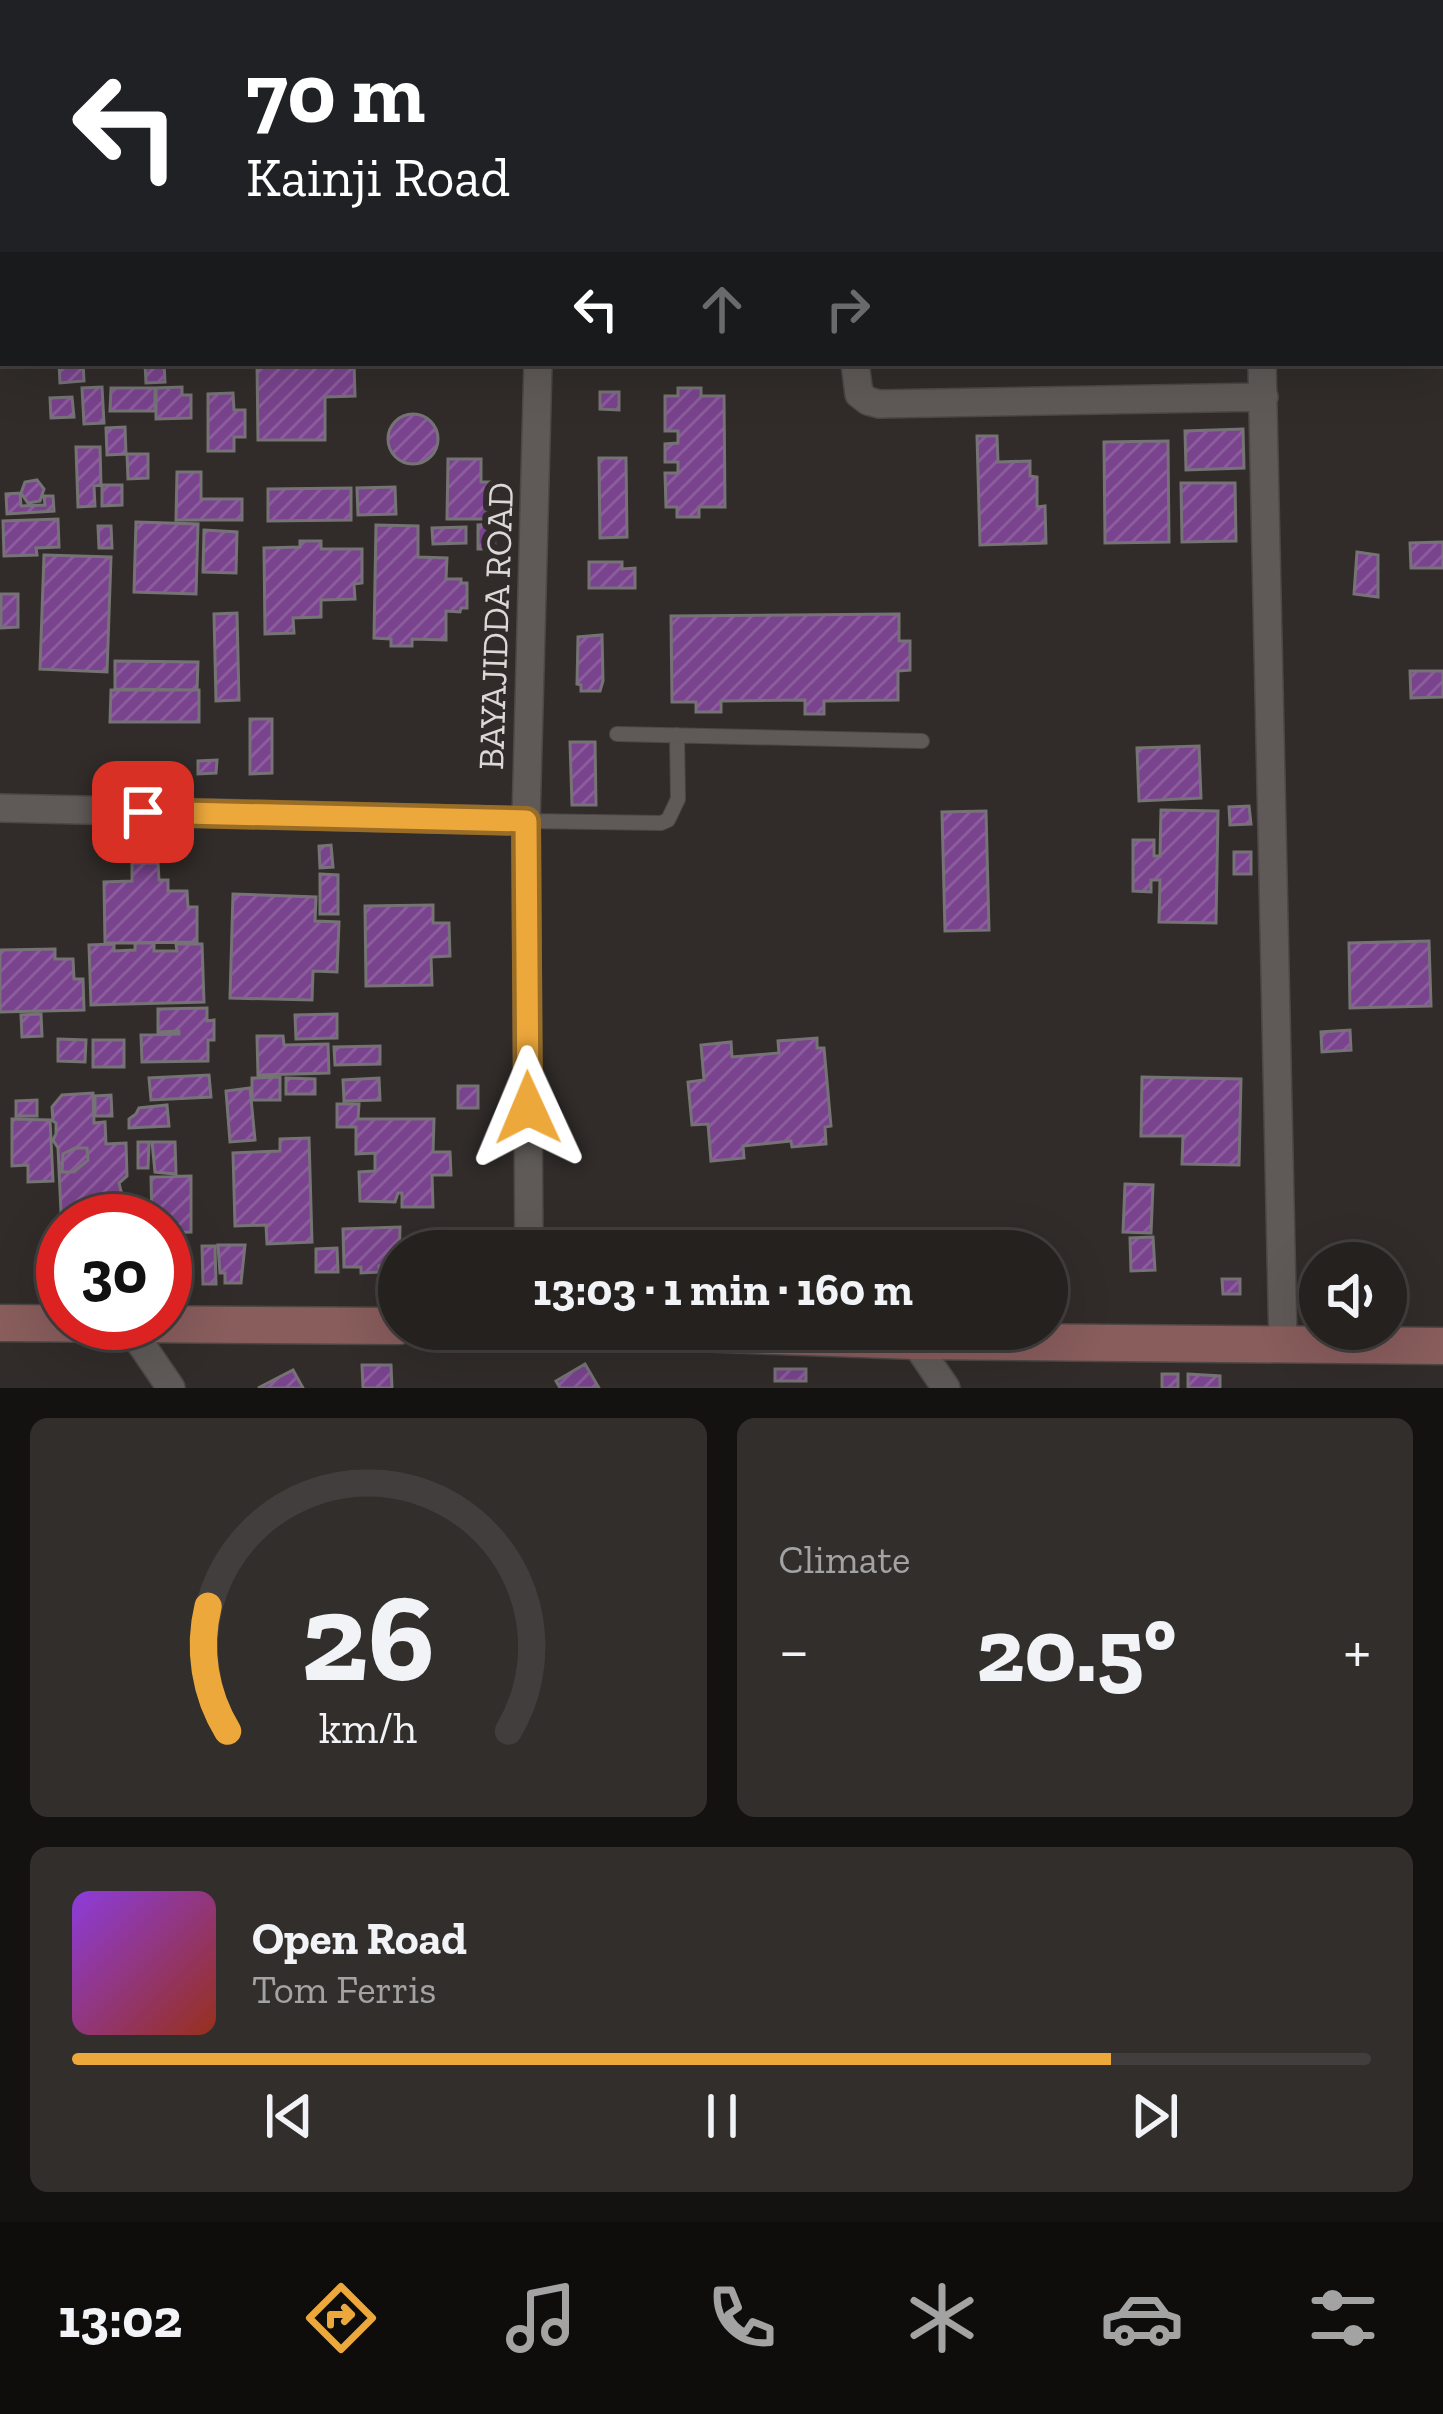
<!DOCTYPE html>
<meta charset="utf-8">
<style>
body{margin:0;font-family:"Zilla Slab",serif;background:#312e2c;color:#f1f3f6;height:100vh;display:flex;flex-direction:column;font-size:45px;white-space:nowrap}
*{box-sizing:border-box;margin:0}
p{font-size:39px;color:#a3a3a4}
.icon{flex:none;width:66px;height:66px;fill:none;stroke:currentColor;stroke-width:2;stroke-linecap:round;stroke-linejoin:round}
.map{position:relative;height:1388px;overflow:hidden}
.sheet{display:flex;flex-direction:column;gap:30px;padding:30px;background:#141211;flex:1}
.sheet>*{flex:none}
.top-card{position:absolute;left:0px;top:0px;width:1443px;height:366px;box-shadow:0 12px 48px #0002,0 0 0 3px #423e3d;background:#202124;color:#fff;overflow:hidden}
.buttons{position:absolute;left:1299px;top:1242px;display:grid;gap:24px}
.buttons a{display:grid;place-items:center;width:108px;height:108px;border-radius:50%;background:#25211f;box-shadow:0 12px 48px #0002,0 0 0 3px #423e3d;font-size:60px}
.speed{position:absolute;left:36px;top:1194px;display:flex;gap:24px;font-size:60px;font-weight:700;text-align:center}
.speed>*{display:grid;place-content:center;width:156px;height:156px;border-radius:50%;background:#25211f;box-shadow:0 12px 48px #0002,0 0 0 3px #423e3d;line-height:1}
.speed .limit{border:18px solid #d22;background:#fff;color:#111}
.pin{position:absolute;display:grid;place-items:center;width:102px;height:102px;color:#fff;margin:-51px;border-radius:24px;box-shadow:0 6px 18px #0006}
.me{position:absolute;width:132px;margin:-66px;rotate:359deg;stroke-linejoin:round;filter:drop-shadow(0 0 9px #0008)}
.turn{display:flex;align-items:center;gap:42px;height:252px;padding:0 48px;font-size:54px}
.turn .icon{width:156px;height:156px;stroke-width:2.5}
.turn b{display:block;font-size:84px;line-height:102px}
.lanes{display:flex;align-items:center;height:114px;padding:0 48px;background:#0003;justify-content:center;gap:60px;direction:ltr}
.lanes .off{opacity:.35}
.big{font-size:90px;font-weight:800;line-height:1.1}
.sheet .card{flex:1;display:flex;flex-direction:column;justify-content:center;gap:18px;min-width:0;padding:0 42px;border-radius:18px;background:#312e2c}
.sheet .dial{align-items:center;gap:0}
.dial svg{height:312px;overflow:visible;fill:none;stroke:#423e3d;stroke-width:7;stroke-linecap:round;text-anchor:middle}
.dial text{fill:#f1f3f6;stroke:none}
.song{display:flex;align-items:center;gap:36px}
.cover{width:144px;height:144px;border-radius:18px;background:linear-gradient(135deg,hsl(270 70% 55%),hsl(10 70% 35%))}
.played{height:12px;border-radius:6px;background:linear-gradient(90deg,#eda83b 80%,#423e3d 80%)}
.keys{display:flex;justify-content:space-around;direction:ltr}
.heat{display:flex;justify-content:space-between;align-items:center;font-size:66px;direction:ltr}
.sheet .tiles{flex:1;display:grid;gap:30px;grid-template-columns:1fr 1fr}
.card:last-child{grid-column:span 2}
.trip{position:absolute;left:378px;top:1230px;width:690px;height:120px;border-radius:60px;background:#25211f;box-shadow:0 12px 48px #0002,0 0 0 3px #423e3d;font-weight:800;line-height:120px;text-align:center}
.dock{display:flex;height:192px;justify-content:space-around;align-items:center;background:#0f0d0c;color:#a3a3a4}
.dock .icon{width:84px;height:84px}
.dock .current{color:#eda83b}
.dock b{font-size:54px;color:#f1f3f6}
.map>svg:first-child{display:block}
.building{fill:url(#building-hatch);stroke:#767377;stroke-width:3}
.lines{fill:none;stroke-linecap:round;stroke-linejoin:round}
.lane-casing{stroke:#4b4845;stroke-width:16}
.street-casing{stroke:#4b4845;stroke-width:30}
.secondary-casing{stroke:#4b4845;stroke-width:39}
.lane{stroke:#5f5a57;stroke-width:14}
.street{stroke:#5f5a57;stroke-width:27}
.secondary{stroke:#885d5c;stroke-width:36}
.route-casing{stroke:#9a6d26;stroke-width:30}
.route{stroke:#eda83b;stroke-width:21}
.labels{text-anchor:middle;stroke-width:12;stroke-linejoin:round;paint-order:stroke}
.street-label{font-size:36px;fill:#dbd8d7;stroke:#312c29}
</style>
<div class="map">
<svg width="1443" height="1388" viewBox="0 0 1443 1388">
<defs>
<pattern id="building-hatch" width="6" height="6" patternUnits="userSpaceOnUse" patternTransform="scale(3)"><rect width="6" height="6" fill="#79438d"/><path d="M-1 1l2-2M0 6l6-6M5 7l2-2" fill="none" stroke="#8b5d9c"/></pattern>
</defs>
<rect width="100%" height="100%" fill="#312c29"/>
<path class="building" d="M768 0H846V3H768Z
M1440 48H1443V227H1440Z
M59 363H83L84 381 60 383Z
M145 363H164L165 382 146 383Z
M257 363H354L355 396 325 397V440H258Z
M102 387 104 423 84 424 82 388Z
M182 387V395H191V418L156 419V388Z
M111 388H155V411H110Z
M678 388H701V396H724L725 507H699V517H677V507H666L665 473H678V462H665V444L678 443V431H665V396H678Z
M600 392H619V410L600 409Z
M233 393 234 410H245V437H234V451H208V394Z
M72 397 74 417 51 418 50 398Z
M388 439a25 25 0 1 1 50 0a25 25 0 1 1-50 0Z
M125 427 126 454 107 455 106 428Z
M1243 429 1244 468 1186 470 1185 431Z
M977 436H997L998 462 1030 461V476L1037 477V507L1045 506 1046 543 980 545Z
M1168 441 1169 542 1105 543 1104 442Z
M76 447H100L101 485 94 486 95 506 78 507Z
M127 454H148V478L128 479Z
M599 458H626L627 537 600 538Z
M448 459H481V482H497L496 519H447Z
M177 472H201V499H242V520H176Z
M37 480 44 489 40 501 28 503 21 493 25 482Z
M1181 483H1235L1236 541 1182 542Z
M102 485H122V505L102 506Z
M395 487 396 514 358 515 357 488Z
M351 488V520L268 521V489Z
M20 493 21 506 45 505 44 496H53L54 511 7 514 6 494Z
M58 519 59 547 36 548 37 555 4 556 3 521Z
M136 522 198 524 196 594 134 592Z
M494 524 495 549H478V525Z
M376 525 418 526V557L447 558 446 579H461V583H467V608H461L460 612 446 611V640L412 639V646H391V639L374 638Z
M98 526H111L112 548H99Z
M466 527V543L433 544 432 528Z
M204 530 237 532 236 573 203 572Z
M300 541H321V549H362V583L354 584 355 599 321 600V617L293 618 294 633 265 634 264 548 300 547Z
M1443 542V568H1411L1410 543Z
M1357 552 1378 555V597L1354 594Z
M44 555 111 557 107 672 40 669Z
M589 562H622V569L635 568V588H589Z
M1 594H18V627L1 628Z
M237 613 239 700 216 701 214 614Z
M899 614V641H910V670L898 671V700L824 701V714H805V700L721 701V712H696V702H672L671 616Z
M602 635 603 681 600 691H581V685L577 684 578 637Z
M115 661 198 662 197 690 115 689Z
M1410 671H1443V697L1411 698Z
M111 690H199V722H110Z
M250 719H272V773L250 774Z
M570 742H595L596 805H572Z
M1199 746 1201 798 1139 801 1137 748Z
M217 760 216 773 198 774V761Z
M1249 806 1251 824 1230 825 1229 807Z
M1161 810 1218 811 1216 923 1159 922 1160 880H1151V892L1133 891V840H1154V856H1160Z
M986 811 989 930 945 931 942 812Z
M331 845 333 867 320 868 319 846Z
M1234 852H1251V874H1234Z
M132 863H158L159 880H168V891H187L188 907H197V942L105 943 104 882 132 881Z
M320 874 338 875V914H320Z
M233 894 316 897 315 921 339 922 337 972 313 971 312 1000 230 998Z
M433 905V923H449L450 956 431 957 432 985 366 986 365 906Z
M1429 941 1431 1006 1350 1008 1349 943Z
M135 943H154V951H177L176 944H202L204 1002 91 1005 89 945 114 944V951L135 950Z
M55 949V959H73L74 979H83L84 1010 0 1012V950Z
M207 1008V1021L214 1020V1040H208V1061L142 1062 141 1035 179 1034V1031L158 1032V1009Z
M41 1014 42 1036 22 1037 21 1015Z
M337 1014V1038L296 1039 295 1015Z
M1350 1030 1351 1050 1322 1052 1321 1032Z
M257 1036H283L284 1045 328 1044 329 1073 258 1075Z
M817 1038V1048H824L831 1126 825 1127 826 1144 792 1147 791 1141 743 1146 744 1158 711 1161 708 1124 692 1125 688 1082 704 1080 701 1045 731 1042 732 1057 779 1053 778 1041Z
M58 1039 86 1040 85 1062 58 1061Z
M93 1040H124V1067H93Z
M380 1046V1064L335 1065 334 1047Z
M209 1075 211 1097 151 1100 149 1078Z
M280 1077V1100H252V1078Z
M1142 1077 1241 1079 1239 1165 1182 1164 1183 1136H1141Z
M286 1078 315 1079V1094H286Z
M379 1078 380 1100 344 1101 343 1080Z
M458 1086H478V1108H458Z
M250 1088 255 1140 230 1142 226 1091Z
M93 1093 94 1123 105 1122 106 1144 126 1143 127 1176 119 1183 122 1195 116 1206 89 1214V1218L74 1214 70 1220 61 1212 58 1148 53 1140 56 1134V1123L53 1121 52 1107 62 1095Z
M111 1095 112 1116H95V1096Z
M37 1100V1116H16V1101Z
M337 1104H359L358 1119H434L433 1152H450L451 1175H432L433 1207H402V1193H398L395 1202 360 1201 359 1172 375 1171V1153L356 1154V1127H337Z
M167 1105 169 1126 129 1128V1119L136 1114 139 1108Z
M12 1119 50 1120 53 1181 28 1182V1165L12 1166Z
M309 1138 312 1242 267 1244 266 1225 235 1226 233 1153 280 1151V1139Z
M138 1142H149L148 1168H138Z
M152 1142H175L176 1174 155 1172Z
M75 1148H87L88 1160 74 1172H62L63 1154Z
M191 1176V1232L165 1233V1221H152L151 1177Z
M1125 1184 1153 1185 1151 1233 1123 1232Z
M400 1227 399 1265 379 1266V1272L361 1273V1267H344L343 1229Z
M1153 1237 1155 1270 1131 1271 1130 1238Z
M218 1245H245L241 1283H225V1273H220Z
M202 1246H215L216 1284H203Z
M337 1248 338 1272H316V1249Z
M1222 1279H1240V1294H1223Z
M585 1364 599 1388H560L556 1381Z
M362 1365H391L392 1388H363Z
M775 1369H806V1381H775Z
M293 1370 303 1388H258Z
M1162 1374H1178V1388H1162Z
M1188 1374 1220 1376V1388H1188Z"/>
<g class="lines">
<defs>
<path id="lane" d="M617 734 922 741
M526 821 661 823 668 820 678 799 677 735"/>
<path id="street" d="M1257 0V3
M548 3 549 0
M1440 345H1443
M855 363 859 394 868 401 879 404 1264 397
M1262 363 1283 1344
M0 808 526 821
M529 1251 526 821 538 363
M128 1325 171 1388
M914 1341 946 1388"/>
<path id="secondary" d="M0 1323 399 1326
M590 1329 914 1341 1443 1346"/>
</defs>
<use href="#lane" class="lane-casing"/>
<use href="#street" class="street-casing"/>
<use href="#secondary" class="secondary-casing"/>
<use href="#lane" class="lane"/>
<use href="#street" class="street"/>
<use href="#secondary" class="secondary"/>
</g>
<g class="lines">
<defs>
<path id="route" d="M143 812 526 821 528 1108"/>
</defs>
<use href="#route" class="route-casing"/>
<use href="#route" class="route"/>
</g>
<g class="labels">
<g class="street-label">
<text transform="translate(495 626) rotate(-88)" y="13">BAYAJIDDA ROAD</text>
</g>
</g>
</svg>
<div class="buttons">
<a><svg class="icon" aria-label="sound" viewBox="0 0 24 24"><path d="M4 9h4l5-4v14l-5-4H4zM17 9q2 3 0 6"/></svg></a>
</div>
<div class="speed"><div class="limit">30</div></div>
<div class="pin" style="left:143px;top:812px;background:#d93025"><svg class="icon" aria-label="arrive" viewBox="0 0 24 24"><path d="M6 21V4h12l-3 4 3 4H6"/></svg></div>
<svg class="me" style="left:528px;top:1108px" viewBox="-20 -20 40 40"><path d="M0-17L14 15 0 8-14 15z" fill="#eda83b" stroke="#fff" stroke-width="4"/></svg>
<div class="trip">13:03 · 1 min · 160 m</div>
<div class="top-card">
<div class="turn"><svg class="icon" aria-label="left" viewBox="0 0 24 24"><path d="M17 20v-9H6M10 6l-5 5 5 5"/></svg><div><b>70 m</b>Kainji Road</div></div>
<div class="lanes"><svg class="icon" aria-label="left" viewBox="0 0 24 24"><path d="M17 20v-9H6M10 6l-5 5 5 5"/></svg><svg class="icon off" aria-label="ahead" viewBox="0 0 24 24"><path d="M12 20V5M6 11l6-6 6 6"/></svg><svg class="icon off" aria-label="right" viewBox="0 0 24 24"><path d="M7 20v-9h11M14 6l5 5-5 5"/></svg></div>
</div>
</div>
<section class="sheet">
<div class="tiles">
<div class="card dial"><svg viewBox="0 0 100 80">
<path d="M14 69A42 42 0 1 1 86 69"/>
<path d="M14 69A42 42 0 0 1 9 37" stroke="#eda83b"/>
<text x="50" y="56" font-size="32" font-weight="700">26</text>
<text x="50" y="72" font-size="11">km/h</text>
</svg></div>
<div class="card"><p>Climate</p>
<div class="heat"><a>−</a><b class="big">20.5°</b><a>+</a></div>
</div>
<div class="card">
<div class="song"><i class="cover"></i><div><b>Open Road</b><p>Tom Ferris</p></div></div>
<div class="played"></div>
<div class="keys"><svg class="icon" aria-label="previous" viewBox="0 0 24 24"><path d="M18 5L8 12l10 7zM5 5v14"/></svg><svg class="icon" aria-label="pause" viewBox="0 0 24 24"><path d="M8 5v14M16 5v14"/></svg><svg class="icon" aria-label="next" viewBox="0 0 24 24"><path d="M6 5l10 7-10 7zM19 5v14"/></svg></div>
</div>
</div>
</section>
<nav class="dock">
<b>13:02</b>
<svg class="icon current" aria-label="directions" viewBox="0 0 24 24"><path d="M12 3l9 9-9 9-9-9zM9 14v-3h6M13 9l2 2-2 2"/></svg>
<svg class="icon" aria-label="music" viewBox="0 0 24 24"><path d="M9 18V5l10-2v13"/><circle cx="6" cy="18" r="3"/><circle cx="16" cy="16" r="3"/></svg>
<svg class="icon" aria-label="phone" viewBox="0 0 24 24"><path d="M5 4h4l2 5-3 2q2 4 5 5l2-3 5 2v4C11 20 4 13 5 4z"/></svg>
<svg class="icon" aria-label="climate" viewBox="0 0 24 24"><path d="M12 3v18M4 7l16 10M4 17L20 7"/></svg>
<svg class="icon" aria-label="car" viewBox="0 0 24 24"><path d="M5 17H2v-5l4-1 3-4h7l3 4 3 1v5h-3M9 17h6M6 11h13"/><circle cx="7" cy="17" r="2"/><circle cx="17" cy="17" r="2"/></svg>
<svg class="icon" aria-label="filters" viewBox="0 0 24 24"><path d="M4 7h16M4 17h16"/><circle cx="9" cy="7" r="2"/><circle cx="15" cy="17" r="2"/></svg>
</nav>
